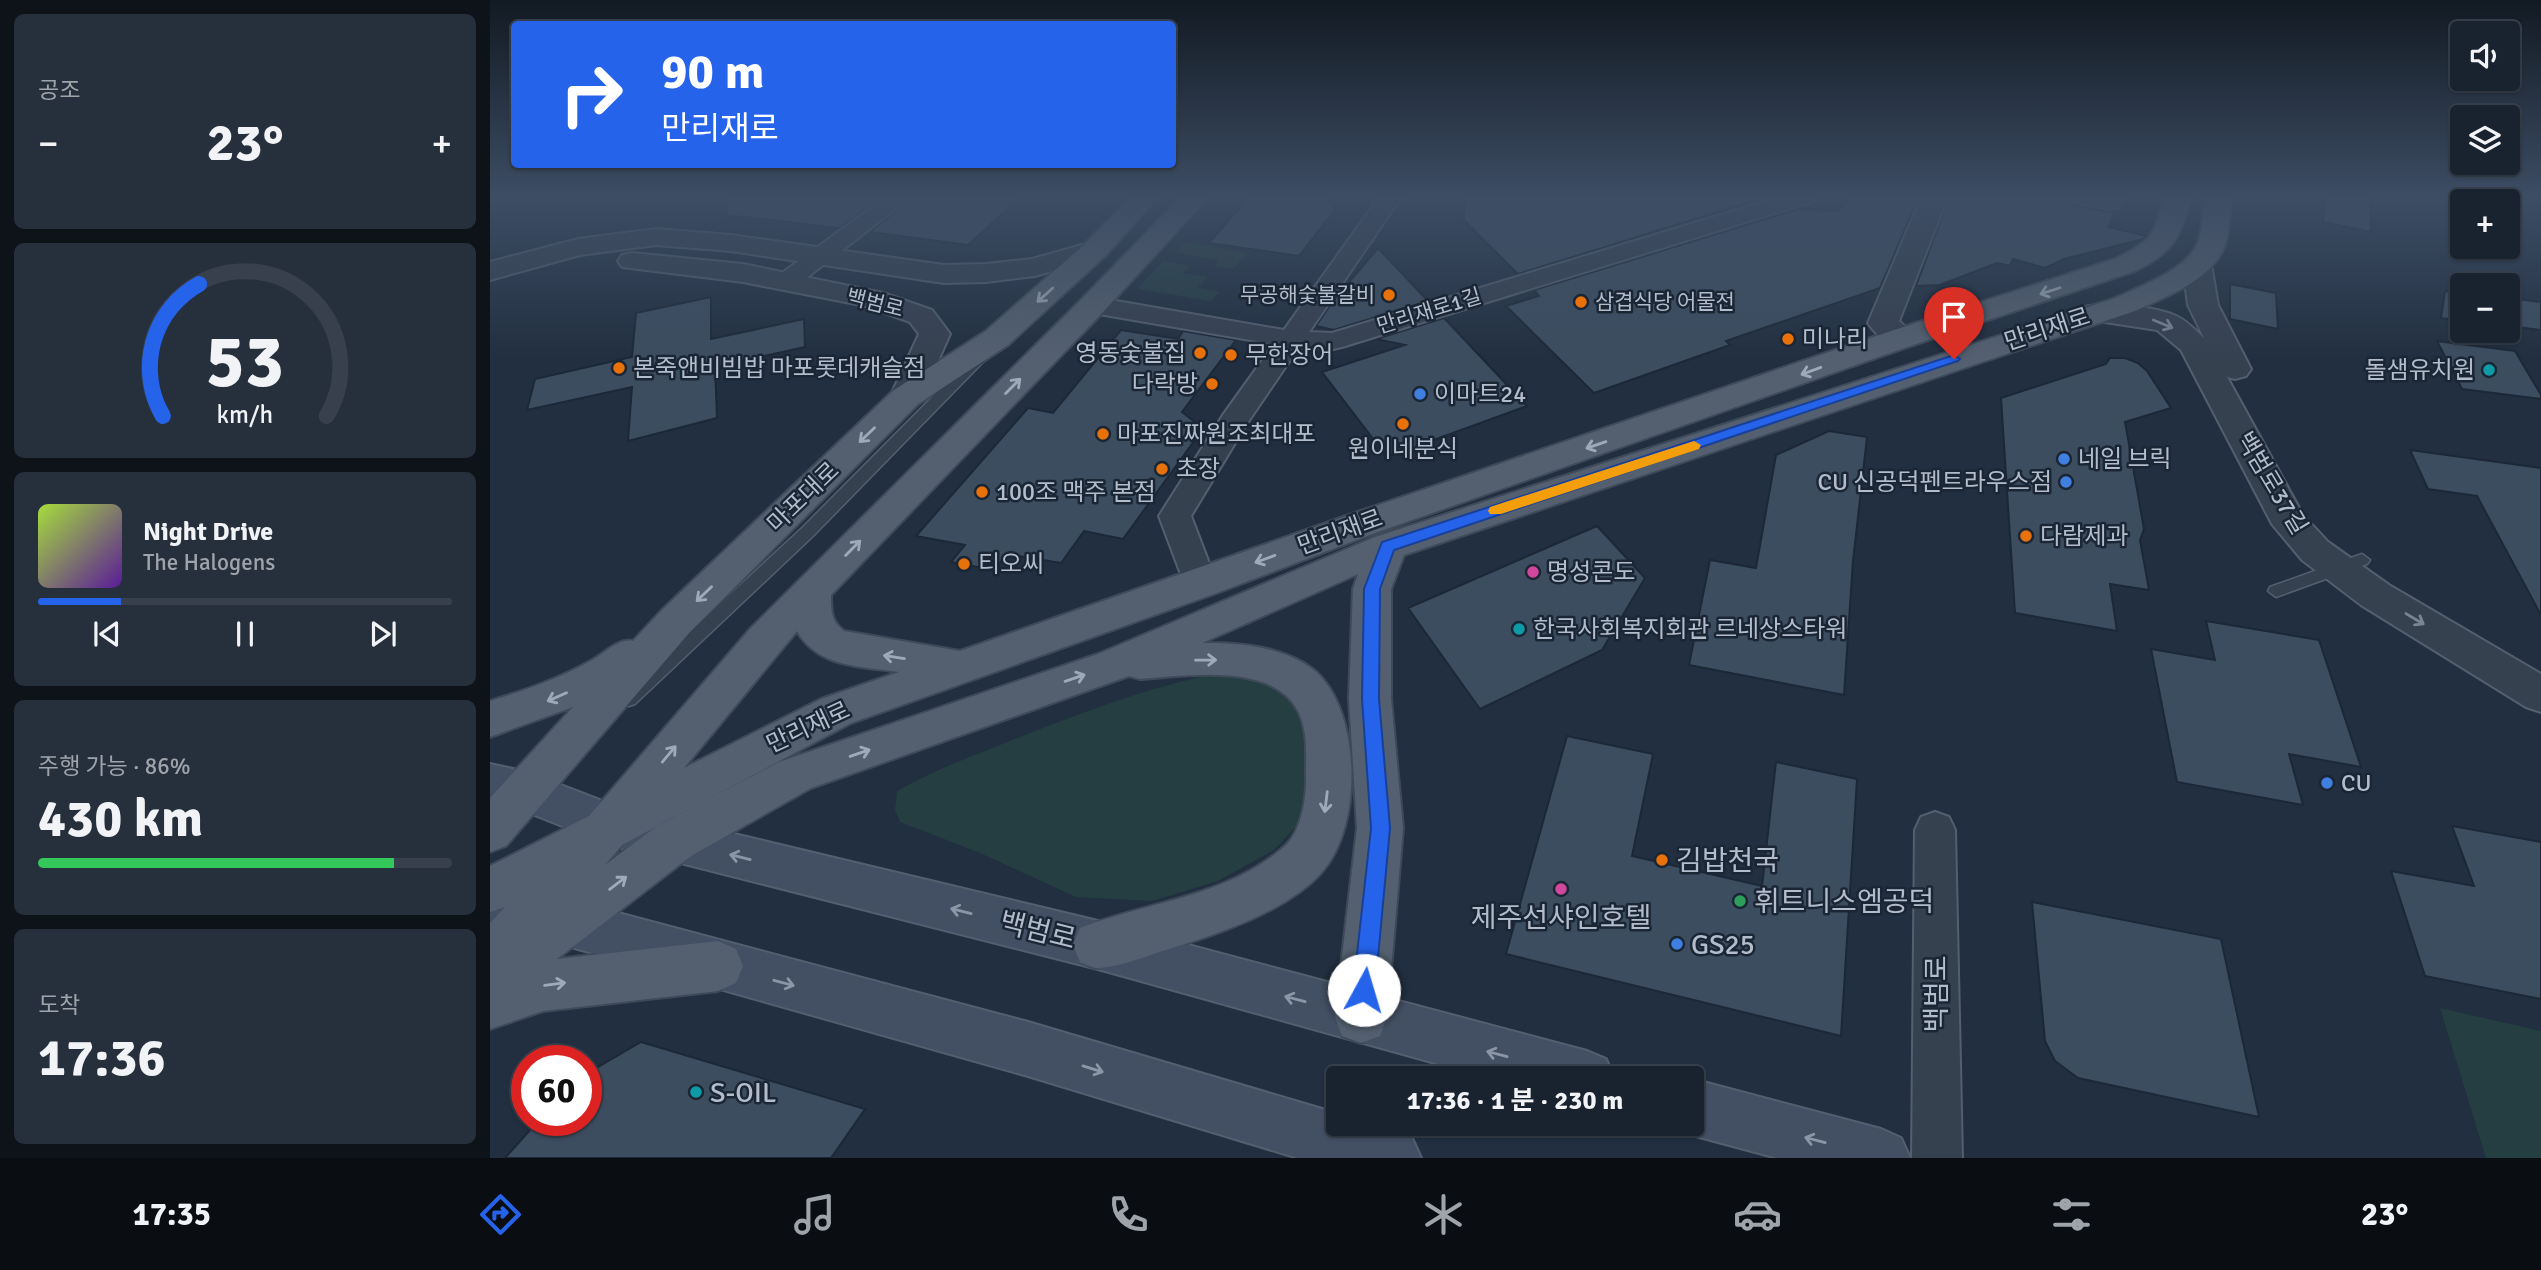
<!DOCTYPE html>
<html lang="ko">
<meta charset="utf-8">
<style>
body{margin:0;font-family:Signika,"Noto Sans KR",sans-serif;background:#262f3c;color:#f1f3f6;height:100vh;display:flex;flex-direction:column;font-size:26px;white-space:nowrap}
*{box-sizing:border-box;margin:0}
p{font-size:23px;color:#9fa4ab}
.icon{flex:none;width:38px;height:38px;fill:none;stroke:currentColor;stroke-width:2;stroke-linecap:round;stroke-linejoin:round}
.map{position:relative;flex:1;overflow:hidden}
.sheet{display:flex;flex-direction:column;gap:14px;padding:14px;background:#0e131a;width:490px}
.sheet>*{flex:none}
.banner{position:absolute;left:21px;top:21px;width:665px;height:147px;border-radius:7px;box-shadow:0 2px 5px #0004,0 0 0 2px #37404c;background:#2563eb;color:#fff;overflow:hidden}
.buttons{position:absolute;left:1960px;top:21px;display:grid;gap:14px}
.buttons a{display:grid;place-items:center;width:70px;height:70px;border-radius:7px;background:#192330;box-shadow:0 2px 5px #0004,0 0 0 2px #37404c;font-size:35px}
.speed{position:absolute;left:21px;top:1045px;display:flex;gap:14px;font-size:35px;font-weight:700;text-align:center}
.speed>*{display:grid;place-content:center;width:91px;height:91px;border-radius:50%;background:#192330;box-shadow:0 2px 5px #0004,0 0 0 2px #37404c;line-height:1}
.speed .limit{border:10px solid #d22;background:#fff;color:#111}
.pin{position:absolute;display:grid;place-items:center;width:60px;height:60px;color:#fff;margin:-72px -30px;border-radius:50% 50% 50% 0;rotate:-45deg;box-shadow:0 0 7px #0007}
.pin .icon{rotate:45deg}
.me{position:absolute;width:77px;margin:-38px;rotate:6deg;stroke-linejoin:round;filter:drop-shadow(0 0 5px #0008)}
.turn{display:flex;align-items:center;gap:24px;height:147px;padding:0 35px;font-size:32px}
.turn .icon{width:91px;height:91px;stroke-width:2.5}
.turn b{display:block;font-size:49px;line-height:60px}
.big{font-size:52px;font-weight:700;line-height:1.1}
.sheet .widget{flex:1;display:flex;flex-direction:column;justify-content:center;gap:10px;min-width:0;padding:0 24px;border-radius:10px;background:#262f3c}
.sheet .dial{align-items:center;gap:0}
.dial svg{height:182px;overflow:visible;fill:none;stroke:#37404c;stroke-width:7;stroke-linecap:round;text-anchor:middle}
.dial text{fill:#f1f3f6;stroke:none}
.song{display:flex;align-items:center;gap:21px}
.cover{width:84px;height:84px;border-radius:10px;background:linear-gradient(135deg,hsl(80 70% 55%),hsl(270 70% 35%))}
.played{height:7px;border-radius:4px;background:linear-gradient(90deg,#2563eb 20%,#37404c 20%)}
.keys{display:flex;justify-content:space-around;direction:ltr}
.heat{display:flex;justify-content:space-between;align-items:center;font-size:38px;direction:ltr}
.charge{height:10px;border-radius:5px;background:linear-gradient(90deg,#34c759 86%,#37404c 0)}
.trip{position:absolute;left:836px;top:1066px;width:378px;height:70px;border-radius:7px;background:#192330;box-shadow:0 2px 5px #0004,0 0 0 2px #37404c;font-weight:700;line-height:70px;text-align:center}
.tabs{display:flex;height:112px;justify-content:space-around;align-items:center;background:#0a0e13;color:#9fa4ab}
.tabs .icon{width:49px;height:49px}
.tabs .active{color:#2563eb}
.tabs b{font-size:32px;color:#f1f3f6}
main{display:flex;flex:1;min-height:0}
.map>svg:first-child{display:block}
.green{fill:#243e41}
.building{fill:#3d4d60;stroke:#1d2837;stroke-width:2}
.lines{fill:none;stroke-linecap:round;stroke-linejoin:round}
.service-casing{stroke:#545f6e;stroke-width:3}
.minor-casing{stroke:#545f6e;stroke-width:4}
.tertiary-casing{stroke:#545f6e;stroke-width:4}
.secondary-casing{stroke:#545f6e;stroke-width:4}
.primary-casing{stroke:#3f4a59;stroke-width:4}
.service{fill:#364150;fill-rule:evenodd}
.minor{fill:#364150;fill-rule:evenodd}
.tertiary{fill:#364150;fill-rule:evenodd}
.secondary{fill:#434f63;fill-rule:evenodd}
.primary{fill:#546070;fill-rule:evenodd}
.oneway{stroke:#9faab9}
.oneway2{stroke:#7a8594}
.oneway3{stroke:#8b96a7}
.route{fill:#2563eb;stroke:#184099;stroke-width:2}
.slow{fill:#f59e0b}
.food-dot{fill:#e8710a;stroke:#1b2635;stroke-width:2.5}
.culture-dot{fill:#0f9aa8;stroke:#1b2635;stroke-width:2.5}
.shop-dot{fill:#3f7fe0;stroke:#1b2635;stroke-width:2.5}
.hotel-dot{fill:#d1479c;stroke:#1b2635;stroke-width:2.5}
.leisure-dot{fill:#2e9e5b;stroke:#1b2635;stroke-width:2.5}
.labels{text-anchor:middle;stroke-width:5;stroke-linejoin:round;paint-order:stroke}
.far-poi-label{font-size:21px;fill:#b2bccb;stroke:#1b2635;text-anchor:end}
.far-street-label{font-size:21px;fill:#b2bccb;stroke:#1b2635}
.street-label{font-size:24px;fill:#b2bccb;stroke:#1b2635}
.poi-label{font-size:24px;fill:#b2bccb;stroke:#1b2635;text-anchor:start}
.near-poi-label{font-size:28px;fill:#b2bccb;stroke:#1b2635;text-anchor:start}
.near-street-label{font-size:28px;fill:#b2bccb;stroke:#1b2635}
</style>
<main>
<section class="sheet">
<div class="widget"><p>공조</p>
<div class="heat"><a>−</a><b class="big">23°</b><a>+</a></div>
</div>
<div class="widget dial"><svg viewBox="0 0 100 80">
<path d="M14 69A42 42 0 1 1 86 69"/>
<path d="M14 69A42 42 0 0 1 30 11" stroke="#2563eb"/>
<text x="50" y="56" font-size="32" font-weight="700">53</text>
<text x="50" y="72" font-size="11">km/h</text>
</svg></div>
<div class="widget">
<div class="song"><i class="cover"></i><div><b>Night Drive</b><p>The Halogens</p></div></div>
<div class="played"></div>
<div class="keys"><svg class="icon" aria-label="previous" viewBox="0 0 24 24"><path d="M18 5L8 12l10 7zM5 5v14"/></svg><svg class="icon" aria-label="pause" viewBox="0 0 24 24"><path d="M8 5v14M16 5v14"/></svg><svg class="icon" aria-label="next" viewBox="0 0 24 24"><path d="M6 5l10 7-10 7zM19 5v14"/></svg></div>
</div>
<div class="widget"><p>주행 가능 · 86%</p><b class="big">430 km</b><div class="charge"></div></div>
<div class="widget"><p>도착</p><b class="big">17:36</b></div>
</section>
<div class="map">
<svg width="2051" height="1158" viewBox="0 0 2051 1158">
<rect width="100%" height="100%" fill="#212f40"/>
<path class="green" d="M696 242 758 253 743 269 724 266 728 260 686 253Z
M673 261 700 266 693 273 717 277 708 288 729 292 721 301 647 289Z
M735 672 802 689 822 724 817 815 784 850 728 881 662 901 586 897 490 853 410 822 405 810 407 791C452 766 498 750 545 731 608 707 669 684 735 672Z
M1950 1008 2051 1031V1158H1996Z"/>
<path class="building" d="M238 196H393L350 228 236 215Z
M424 196H532L478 245 380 232Z
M760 196H832L846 208 809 256 719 243Z
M975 196H1279L1028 274 974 220Z
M1361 196H1429L1390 288 1236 341 1240 345 1104 393 1016 306 1049 296 1044 290 1308 209 1348 211Z
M1460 196H1576L1583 205 1619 212 1625 210 1619 227 1656 236 1653 239 1574 259 1555 268 1523 259 1520 266 1507 263 1450 285 1426 286Z
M1835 196H1880L1881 232 1833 222Z
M888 248 938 301 844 330 826 326 843 301Z
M1740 284 1786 293 1788 329 1740 319Z
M1955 291 1972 293V321L1951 318Z
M221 297V339L314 319 315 347 225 367 227 418 138 441 142 387 37 410 45 379 142 357 146 313Z
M2018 298 2051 302V330L2018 326Z
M954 318 1037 406 897 457 832 372 915 345 886 339Z
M631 330 688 339 693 331 746 340 692 412 709 425 715 426 633 539 594 531 571 563 517 554 504 570 461 562 475 545 426 536 538 408 563 413Z
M1947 341 2025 351 2051 395V399L1972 389Z
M1620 358H1635L1648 363 1657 371 1681 408 1635 422 1654 529 1650 540 1659 590 1620 584 1627 631 1525 613 1511 398 1616 364Z
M1339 431 1377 437 1363 561 1354 695 1199 665 1220 560 1266 568 1286 455Z
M1920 450 2051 468V615L1987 496 1938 489Z
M1107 526 1155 578 1112 650 990 709 918 608Z
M1716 621 1829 640 1871 767 1799 754 1813 805 1687 782 1661 649 1725 660Z
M1077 736 1163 754 1142 856 1272 886 1286 762 1367 779 1351 1036 1016 954Z
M1962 826 2051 842V999L1935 976 1901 871 1984 886Z
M1542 902 1731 939 1769 1117 1588 1078 1565 1061 1555 1041Z
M151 1042 375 1109 341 1158H15L49 1120H96V1074Z"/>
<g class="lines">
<defs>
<path id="service" d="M489 354 495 358 494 361 323 536 145 704 139 706 133 704 130 699 133 694 312 528 484 355Z
M1872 554 1880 560 1877 564 1786 597 1778 591 1780 587Z"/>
<path id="minor" d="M397 196H422L306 286 297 289 288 286 284 281 288 276Z
M890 196H912L819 332 842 333 1293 196H1327L1324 201 852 347 843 349 809 347 756 425 701 516 727 584 722 593 710 596 698 593 669 516 733 415 784 344 603 313 594 310 590 305 594 300 603 297 794 330Z
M1445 812 1459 817 1465 830 1472 1158H1422L1425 830 1431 817Z"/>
<path id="tertiary" d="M1432 196H1458L1409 321 1427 338 1423 345C1404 349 1389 339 1378 323Z
M1579 196H1629L1632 201 1628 207 1619 209 1583 202Z
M166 229 241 235 454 265 496 264 542 259 606 241 616 243 620 249 616 255 545 276 496 282 454 283 241 251 166 245 90 255 0 280V262L88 239Z
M142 253 253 264 393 293 442 310 460 334 432 397 428 404 416 407 404 404 400 397 429 334 420 322 376 306 253 282 132 267 128 261 132 255Z
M1707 255 1717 258 1721 264 1728 305 1761 369 1756 376 1745 379 1737 377 1813 515 1838 542 1899 585 2051 674V712L2036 707 1871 605 1812 560 1782 524 1691 350 1667 330 1595 319 1591 313 1595 307C1617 301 1668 307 1688 317 1697 321 1706 331 1714 338L1698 305 1693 264 1697 258Z"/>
<path id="secondary" d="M0 764 37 772 123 805 608 921 1097 1051 1116 1059 1124 1078H999L608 969 120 845 32 810 0 802Z
M0 881 42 890 538 1022 849 1114V1124C878 1124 895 1127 922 1138L931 1158H808L538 1076 42 936 0 927Z
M1202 1079 1391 1129 1411 1138 1420 1158H1287L1202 1135 1182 1127 1181 1124H1202Z"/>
<path id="primary" d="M642 196H669L616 255 518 345 428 404 200 632 16 846 0 852V798L83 707 0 737V701C36 690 71 678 104 659 116 652 129 638 143 641L172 610 404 390 496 331 596 243Z
M692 196H719L614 311 341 595C341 611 341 621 354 631L470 651 859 515 1401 331 1625 259C1664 240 1663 235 1675 196H1701C1691 237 1684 252 1645 271L1423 345 885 533 724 594 361 723 132 845 115 865 167 826 289 762 608 654 885 537 1623 299C1647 288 1696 270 1707 245 1713 230 1713 212 1715 196H1741C1740 212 1740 229 1735 245 1722 281 1676 296 1645 311L914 555 901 589V699L913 828 897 1017 890 1036 871 1043 852 1036 845 1017 867 828 859 699 863 589 868 574 712 643C748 642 795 647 824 670 872 711 873 826 832 872 799 910 729 934 682 948 659 955 633 966 610 968 604 969 596 964 590 962L583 945 590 928C659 901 739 897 796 845 812 830 817 795 816 774 816 753 818 731 808 711 783 662 696 676 650 679L639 676 321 788 201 856 67 959 228 941 246 949 253 966 246 983 228 991 53 1011 0 1029V923L15 907 0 912V866L99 816 260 629 592 299ZM307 631C328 668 371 666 409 672L331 699 194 768Z"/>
</defs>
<use href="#service" class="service-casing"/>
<use href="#minor" class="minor-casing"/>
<use href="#tertiary" class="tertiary-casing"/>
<use href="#secondary" class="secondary-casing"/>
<use href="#primary" class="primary-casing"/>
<use href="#service" class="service"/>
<use href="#minor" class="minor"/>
<use href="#tertiary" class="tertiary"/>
<use href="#secondary" class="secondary"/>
<use href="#primary" class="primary"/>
</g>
<defs><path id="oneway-shaft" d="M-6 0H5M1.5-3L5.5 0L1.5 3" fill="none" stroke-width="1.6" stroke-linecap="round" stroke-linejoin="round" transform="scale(1.75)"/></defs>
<g class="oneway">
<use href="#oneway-shaft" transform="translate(1560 291) rotate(162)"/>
<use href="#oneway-shaft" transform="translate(555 295) rotate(138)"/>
<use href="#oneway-shaft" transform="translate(1321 371) rotate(160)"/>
<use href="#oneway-shaft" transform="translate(523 386) rotate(-45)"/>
<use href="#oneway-shaft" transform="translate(377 435) rotate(136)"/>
<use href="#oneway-shaft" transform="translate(1106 445) rotate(161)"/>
<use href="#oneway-shaft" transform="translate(363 548) rotate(-45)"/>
<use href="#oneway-shaft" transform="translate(775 559) rotate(160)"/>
<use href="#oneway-shaft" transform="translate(214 594) rotate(136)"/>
<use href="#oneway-shaft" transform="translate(404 657) rotate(-171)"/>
<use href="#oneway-shaft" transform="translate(716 660) rotate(-1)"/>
<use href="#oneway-shaft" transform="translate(585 678) rotate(-19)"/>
<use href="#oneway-shaft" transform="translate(67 697) rotate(156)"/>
<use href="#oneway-shaft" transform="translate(370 753) rotate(-19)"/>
<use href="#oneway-shaft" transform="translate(179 754) rotate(-50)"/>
<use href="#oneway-shaft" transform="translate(836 802) rotate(97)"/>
<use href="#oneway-shaft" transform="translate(128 883) rotate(-37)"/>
<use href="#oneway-shaft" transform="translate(65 984) rotate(-8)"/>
</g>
<g class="oneway2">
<use href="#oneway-shaft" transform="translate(1673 324) rotate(22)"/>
<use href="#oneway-shaft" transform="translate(1925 619) rotate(31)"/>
</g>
<g class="oneway3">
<use href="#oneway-shaft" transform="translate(250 857) rotate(-166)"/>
<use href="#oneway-shaft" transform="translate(471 911) rotate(-166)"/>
<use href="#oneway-shaft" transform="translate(294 983) rotate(15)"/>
<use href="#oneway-shaft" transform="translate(805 999) rotate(-165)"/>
<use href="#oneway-shaft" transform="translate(1007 1054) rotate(-165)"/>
<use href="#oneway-shaft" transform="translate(603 1069) rotate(17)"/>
<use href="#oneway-shaft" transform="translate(1325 1140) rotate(-165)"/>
</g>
<linearGradient id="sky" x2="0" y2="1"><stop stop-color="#121a23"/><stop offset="0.55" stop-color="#3d4d64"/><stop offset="1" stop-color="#3d4d64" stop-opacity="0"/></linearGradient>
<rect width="2051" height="358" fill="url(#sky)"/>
<path class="route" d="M1464 355 1470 359 1468 361 904 550 890 589 889 699 900 828 885 990 882 998 874 1001 866 998 863 990 881 828 872 699 874 589 892 542Z"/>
<path class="slow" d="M1204 441 1211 445 1209 449 1011 514H1000L998 511 1000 507Z"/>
<g class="food-dot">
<circle cx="899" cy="295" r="7"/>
<circle cx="1091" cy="302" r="7"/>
<circle cx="1298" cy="339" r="7"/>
<circle cx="710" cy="353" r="7"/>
<circle cx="741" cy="355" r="7"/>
<circle cx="129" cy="368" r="7"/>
<circle cx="722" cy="384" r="7"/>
<circle cx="913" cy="424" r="7"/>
<circle cx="613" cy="434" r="7"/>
<circle cx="672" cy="469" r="7"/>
<circle cx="492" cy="492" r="7"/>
<circle cx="1536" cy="536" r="7"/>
<circle cx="474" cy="564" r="7"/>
<circle cx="1172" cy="860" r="7"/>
</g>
<g class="culture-dot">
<circle cx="1999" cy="370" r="7"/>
<circle cx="1029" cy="629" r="7"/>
<circle cx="206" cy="1092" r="7"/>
</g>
<g class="shop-dot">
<circle cx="930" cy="394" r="7"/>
<circle cx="1574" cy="459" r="7"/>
<circle cx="1576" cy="482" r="7"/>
<circle cx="1837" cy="783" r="7"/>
<circle cx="1187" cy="944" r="7"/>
</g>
<g class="hotel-dot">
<circle cx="1043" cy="572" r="7"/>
<circle cx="1071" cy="889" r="7"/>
</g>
<circle class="leisure-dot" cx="1250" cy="901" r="7"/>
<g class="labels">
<g class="far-poi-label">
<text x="885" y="302">무공해숯불갈비</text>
<text x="1105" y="309" text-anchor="start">삼겹식당 어물전</text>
</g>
<g class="far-street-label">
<text transform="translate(385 303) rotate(14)" y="7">백범로</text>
<text transform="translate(939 311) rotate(-17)" y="7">만리재로1길</text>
</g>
<g class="street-label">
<text transform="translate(1557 329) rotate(-18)" y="8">만리재로</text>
<text transform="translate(1782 483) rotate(59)" y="8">백범로37길</text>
<text transform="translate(313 497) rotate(-44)" y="8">마포대로</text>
<text transform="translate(850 532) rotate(-20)" y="8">만리재로</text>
<text transform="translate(318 727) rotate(-25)" y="8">만리재로</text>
</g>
<g class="poi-label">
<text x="1312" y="347">미나리</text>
<text x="696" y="361" text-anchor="end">영동숯불집</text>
<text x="755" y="363">무한장어</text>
<text x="143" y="376">본죽앤비빔밥 마포롯데캐슬점</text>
<text x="1985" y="378" text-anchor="end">돌샘유치원</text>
<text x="708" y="392" text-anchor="end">다락방</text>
<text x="944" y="402">이마트24</text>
<text x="627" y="442">마포진짜원조최대포</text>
<text x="913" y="457" text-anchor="middle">원이네분식</text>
<text x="1588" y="467">네일 브릭</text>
<text x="686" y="477">초장</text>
<text x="1562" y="490" text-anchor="end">CU 신공덕펜트라우스점</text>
<text x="506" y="500">100조 맥주 본점</text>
<text x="1550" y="544">다람제과</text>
<text x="488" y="572">티오씨</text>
<text x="1057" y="580">명성콘도</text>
<text x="1043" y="637">한국사회복지회관 르네상스타워</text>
<text x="1851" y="791">CU</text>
</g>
<g class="near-poi-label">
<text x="1186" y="870">김밥천국</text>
<text x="1264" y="911">휘트니스엠공덕</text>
<text x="1071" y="927" text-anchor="middle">제주선샤인호텔</text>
<text x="1201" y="954">GS25</text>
<text x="220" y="1102">S-OIL</text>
</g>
<g class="near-street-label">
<text transform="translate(548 930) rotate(14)" y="10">백범로</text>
<text transform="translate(1446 994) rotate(-90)" y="10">백범로</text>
</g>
</g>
</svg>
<div class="buttons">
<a><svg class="icon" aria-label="sound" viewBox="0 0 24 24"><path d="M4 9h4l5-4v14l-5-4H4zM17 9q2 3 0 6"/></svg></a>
<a><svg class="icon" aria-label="layers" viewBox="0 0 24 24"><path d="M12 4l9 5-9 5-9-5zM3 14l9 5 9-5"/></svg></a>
<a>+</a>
<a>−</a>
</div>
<div class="speed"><div class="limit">60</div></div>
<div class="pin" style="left:1464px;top:359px;background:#d93025"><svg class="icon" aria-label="arrive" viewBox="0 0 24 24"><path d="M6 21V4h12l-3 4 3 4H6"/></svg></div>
<svg class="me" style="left:874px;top:990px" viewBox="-20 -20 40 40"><circle r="19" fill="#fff"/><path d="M0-13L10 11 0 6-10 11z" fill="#2563eb"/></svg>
<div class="trip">17:36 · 1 분 · 230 m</div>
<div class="banner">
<div class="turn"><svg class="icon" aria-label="right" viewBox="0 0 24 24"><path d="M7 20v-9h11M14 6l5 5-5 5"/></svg><div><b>90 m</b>만리재로</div></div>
</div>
</div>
</main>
<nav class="tabs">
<b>17:35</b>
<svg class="icon active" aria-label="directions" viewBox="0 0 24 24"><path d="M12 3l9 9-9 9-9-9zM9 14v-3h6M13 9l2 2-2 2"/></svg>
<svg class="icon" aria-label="music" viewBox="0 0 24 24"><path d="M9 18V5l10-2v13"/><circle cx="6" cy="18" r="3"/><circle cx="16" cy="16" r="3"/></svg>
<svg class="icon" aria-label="phone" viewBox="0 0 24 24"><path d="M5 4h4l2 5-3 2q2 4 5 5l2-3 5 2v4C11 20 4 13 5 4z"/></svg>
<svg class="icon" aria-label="climate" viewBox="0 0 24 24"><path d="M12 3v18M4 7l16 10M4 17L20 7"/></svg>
<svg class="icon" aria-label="car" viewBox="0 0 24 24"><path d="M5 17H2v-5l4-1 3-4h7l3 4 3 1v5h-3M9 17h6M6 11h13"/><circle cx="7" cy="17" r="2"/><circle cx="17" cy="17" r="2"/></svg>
<svg class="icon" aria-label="filters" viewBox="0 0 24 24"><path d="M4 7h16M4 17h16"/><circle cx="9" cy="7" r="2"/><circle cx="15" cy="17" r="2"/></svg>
<b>23°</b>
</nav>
